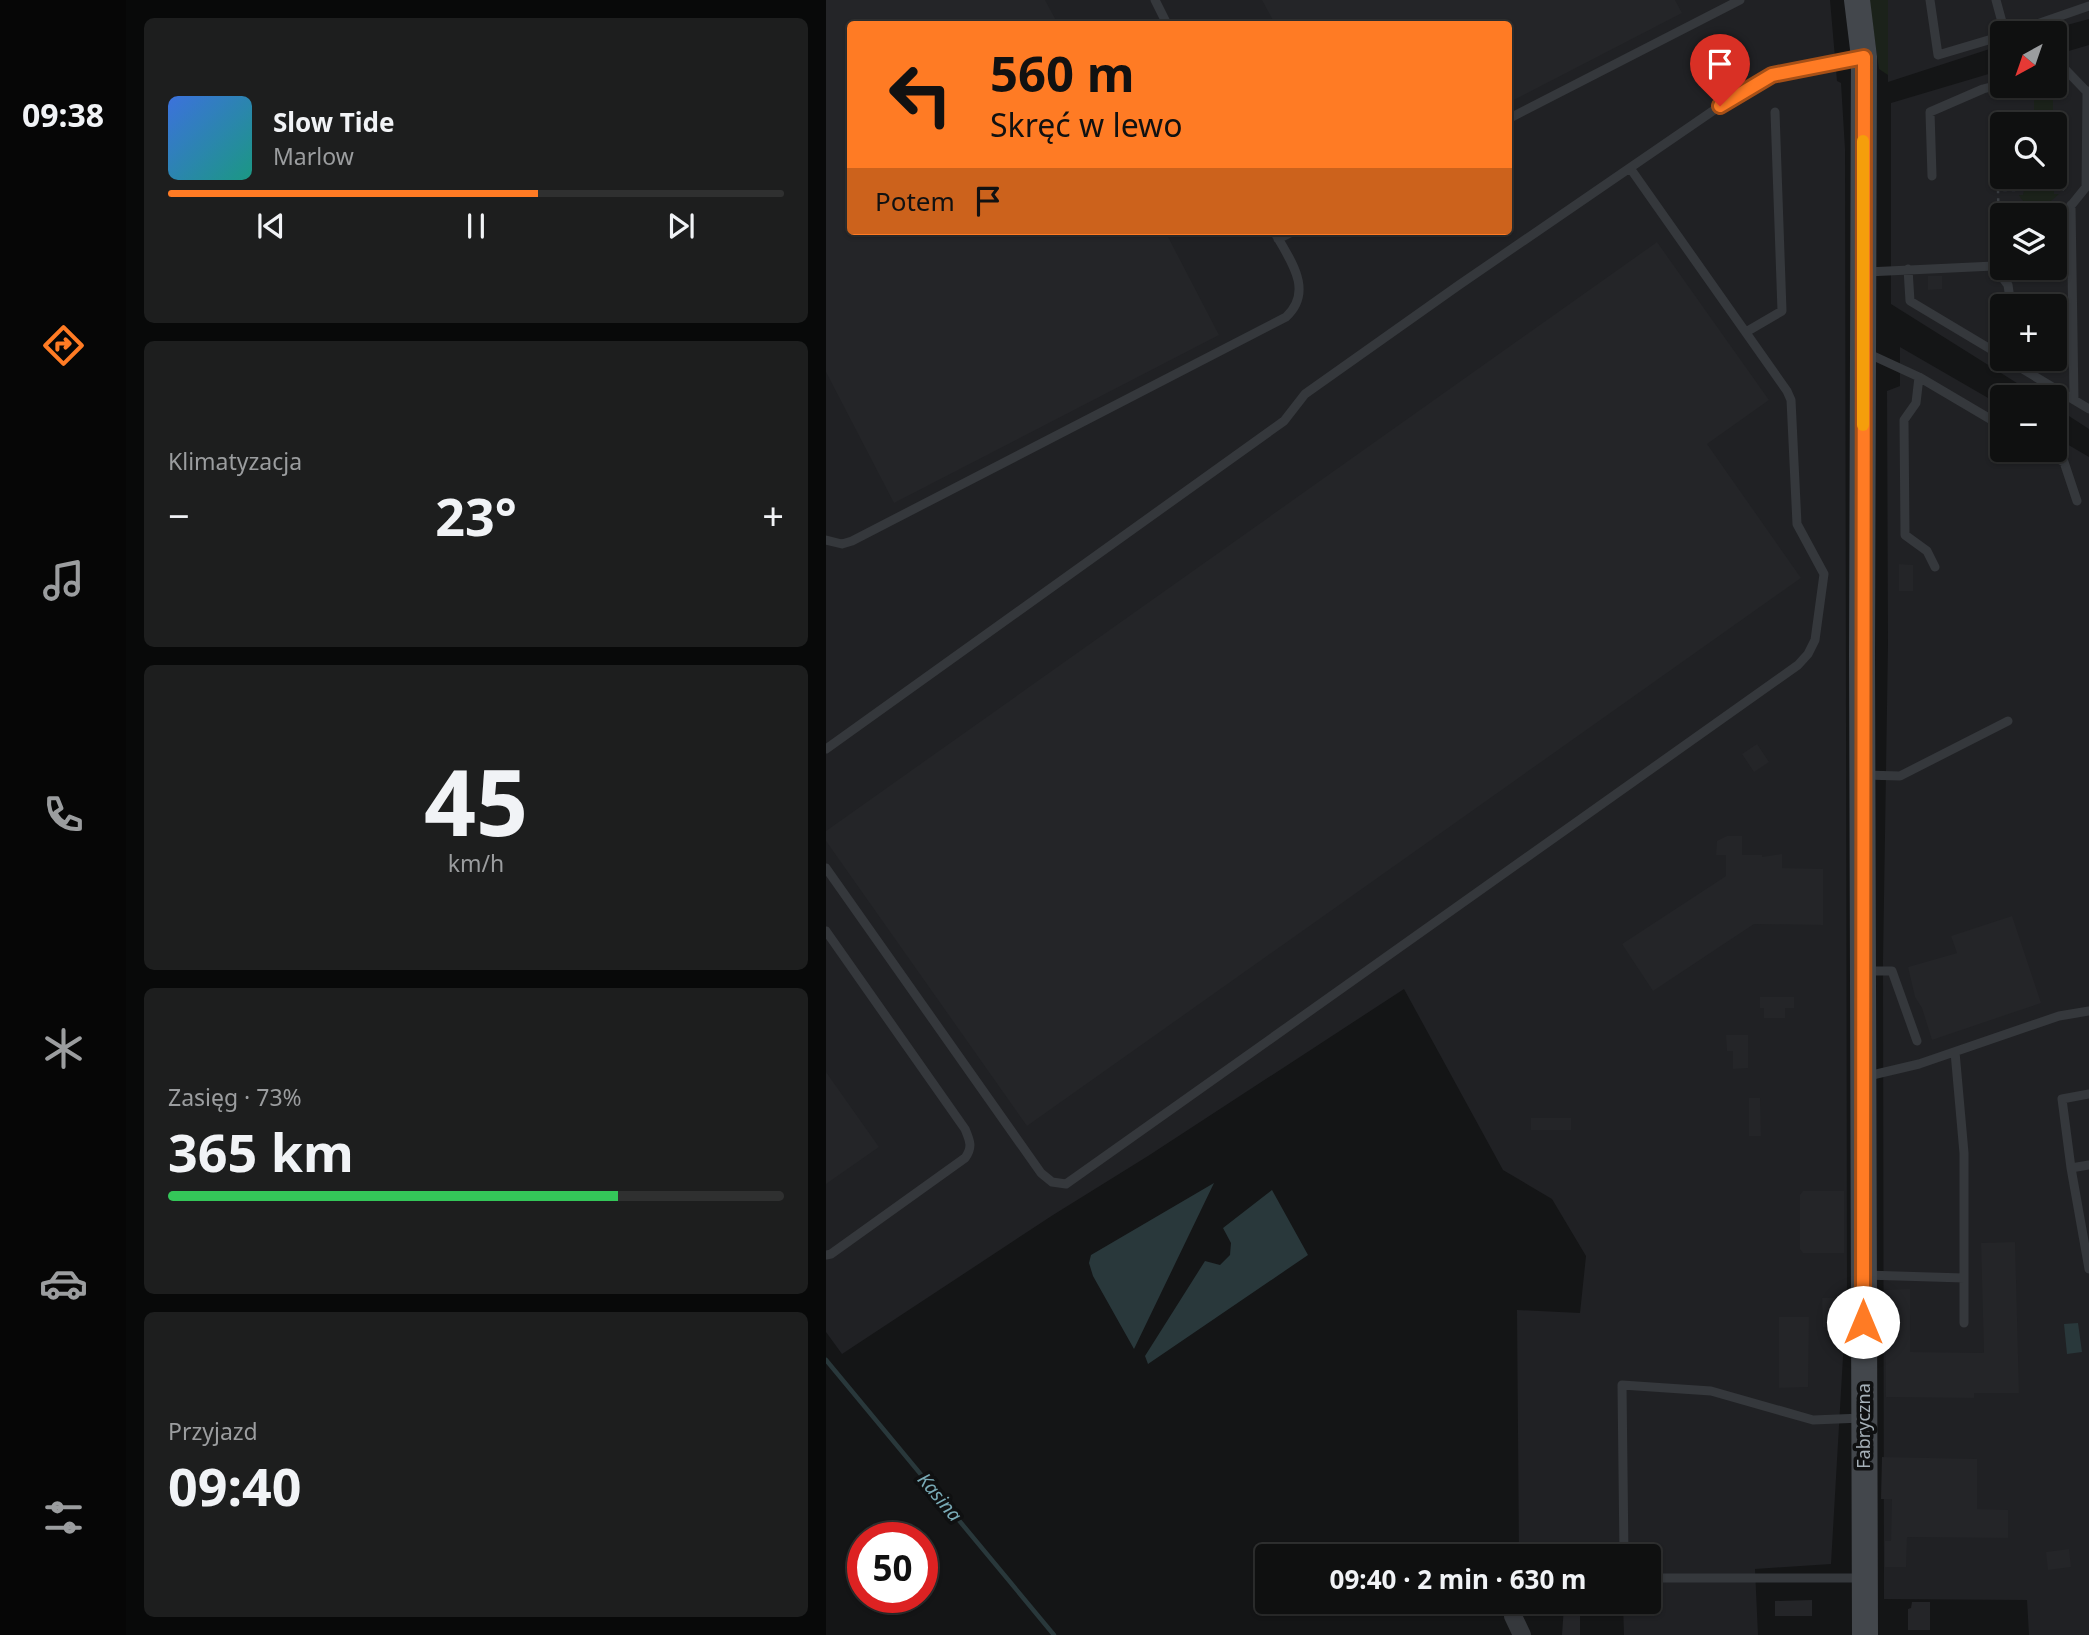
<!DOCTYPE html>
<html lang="pl">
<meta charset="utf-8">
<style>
body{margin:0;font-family:"Noto Sans",sans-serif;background:#1d1e1e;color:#f1f3f6;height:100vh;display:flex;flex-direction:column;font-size:26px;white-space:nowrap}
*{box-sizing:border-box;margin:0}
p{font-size:23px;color:#9b9d9f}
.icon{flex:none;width:38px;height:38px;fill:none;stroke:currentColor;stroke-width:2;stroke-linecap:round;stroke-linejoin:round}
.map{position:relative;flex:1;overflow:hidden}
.panel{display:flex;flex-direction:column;gap:18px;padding:18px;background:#080909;width:700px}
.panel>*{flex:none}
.hud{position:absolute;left:21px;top:21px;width:665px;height:214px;border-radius:7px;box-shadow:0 2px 5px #0004,0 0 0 2px #2f3030;background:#ff7b24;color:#111;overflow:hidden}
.needle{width:46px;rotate:220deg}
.buttons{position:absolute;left:1164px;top:21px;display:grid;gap:14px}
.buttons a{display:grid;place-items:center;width:77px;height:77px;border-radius:7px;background:#0f1010;box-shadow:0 2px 5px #0004,0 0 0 2px #2f3030;font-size:35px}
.speed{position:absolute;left:21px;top:1522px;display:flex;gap:14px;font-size:35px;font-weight:700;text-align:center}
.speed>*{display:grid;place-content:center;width:91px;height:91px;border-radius:50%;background:#0f1010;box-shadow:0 2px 5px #0004,0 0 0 2px #2f3030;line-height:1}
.speed .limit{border:10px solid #d22;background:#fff;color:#111}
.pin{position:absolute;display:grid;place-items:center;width:60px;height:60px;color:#fff;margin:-72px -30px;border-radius:50% 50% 50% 0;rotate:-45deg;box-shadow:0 0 7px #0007}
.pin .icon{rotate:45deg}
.me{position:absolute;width:77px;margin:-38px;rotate:0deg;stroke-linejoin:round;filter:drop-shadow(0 0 5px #0008)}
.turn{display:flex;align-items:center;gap:24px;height:147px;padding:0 28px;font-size:32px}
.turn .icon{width:91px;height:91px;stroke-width:2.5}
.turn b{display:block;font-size:49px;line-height:60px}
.then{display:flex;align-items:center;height:66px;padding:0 28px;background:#0003;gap:14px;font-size:26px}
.big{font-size:52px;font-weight:700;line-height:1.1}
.panel .tile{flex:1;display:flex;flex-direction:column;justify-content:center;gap:10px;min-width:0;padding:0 24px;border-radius:10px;background:#1d1e1e}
.panel .dial{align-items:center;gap:0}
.dial b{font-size:91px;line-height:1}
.song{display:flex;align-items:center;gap:21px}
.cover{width:84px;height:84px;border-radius:10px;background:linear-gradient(135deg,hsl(220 70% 55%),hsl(170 70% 35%))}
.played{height:7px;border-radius:4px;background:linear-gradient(90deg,#ff7b24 60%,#2f3030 60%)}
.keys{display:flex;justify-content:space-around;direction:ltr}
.heat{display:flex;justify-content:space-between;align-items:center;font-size:38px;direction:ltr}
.charge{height:10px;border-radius:5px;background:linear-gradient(90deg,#34c759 73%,#2f3030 0)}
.trip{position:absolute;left:429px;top:1544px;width:406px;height:70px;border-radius:7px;background:#0f1010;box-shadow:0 2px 5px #0004,0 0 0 2px #2f3030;font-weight:700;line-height:70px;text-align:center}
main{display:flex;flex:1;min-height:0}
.tabs{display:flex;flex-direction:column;width:126px;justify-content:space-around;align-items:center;background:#060606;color:#9b9d9f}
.tabs .icon{width:49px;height:49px}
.tabs .selected{color:#ff7b24}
.tabs b{font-size:32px;color:#f1f3f6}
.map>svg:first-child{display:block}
.built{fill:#202124;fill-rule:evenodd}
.green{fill:#1b221a}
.water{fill:#29383b}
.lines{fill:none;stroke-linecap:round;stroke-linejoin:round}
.stream{stroke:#29383b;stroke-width:4.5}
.building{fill:#242528}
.path{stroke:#3b3f43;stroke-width:2.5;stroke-dasharray:3.5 5;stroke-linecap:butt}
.service{stroke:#35383c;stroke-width:9}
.minor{stroke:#35383c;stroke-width:18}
.secondary{stroke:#43474c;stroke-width:26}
.route-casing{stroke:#a65017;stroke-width:18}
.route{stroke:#ff7b24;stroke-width:12}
.slow{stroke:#f59e0b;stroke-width:12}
.labels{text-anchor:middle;stroke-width:7;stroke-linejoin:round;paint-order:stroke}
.street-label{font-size:18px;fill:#a5b0b8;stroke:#0f1011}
.water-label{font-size:19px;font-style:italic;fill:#79aab6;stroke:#0f1011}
</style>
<main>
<nav class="tabs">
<b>09:38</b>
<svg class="icon selected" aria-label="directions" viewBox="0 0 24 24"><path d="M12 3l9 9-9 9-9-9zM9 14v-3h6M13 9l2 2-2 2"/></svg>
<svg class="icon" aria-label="music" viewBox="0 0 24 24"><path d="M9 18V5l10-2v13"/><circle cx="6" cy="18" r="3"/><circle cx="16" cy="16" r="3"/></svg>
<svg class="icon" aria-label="phone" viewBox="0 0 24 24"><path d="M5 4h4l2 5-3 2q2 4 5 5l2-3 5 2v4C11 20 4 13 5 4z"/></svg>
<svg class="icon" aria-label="climate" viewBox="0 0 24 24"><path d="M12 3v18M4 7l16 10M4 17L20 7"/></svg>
<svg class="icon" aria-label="car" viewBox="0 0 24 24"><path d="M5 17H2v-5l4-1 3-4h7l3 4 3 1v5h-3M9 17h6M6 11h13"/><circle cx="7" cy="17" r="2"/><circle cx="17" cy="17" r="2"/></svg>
<svg class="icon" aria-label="filters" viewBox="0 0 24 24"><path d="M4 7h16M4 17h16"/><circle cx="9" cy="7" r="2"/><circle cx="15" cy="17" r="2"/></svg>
</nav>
<section class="panel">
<div class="tile">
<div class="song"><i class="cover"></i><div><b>Slow Tide</b><p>Marlow</p></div></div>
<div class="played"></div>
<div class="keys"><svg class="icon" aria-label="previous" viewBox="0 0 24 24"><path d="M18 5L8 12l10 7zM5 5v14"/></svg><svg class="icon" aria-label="pause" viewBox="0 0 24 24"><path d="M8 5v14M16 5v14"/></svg><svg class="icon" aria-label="next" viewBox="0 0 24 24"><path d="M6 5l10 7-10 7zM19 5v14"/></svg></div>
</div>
<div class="tile"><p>Klimatyzacja</p>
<div class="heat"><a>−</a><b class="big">23°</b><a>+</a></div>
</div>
<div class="tile dial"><b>45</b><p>km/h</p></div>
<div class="tile"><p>Zasięg · 73%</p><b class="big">365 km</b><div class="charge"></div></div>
<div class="tile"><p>Przyjazd</p><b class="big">09:40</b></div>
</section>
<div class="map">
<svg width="1263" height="1635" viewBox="0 0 1263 1635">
<rect width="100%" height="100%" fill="#141516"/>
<path class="built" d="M0 0H1004L1011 81 1015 83 1019 149 1021 1288 1005 1564 929 1569 932 1635H798L797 1604H694V1601H822V1556H693L691 1310 754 1313 760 1256 726 1199 677 1170 578 989 322 1156 227 1215 16 1354 0 1332ZM24 24H682V231H24Z
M1062 0H1263V19L1212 33H1176V45L1062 82Z
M1263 45V429L1229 407 1228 397H1213L1065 304V103L1176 70V86H1228L1229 55ZM1176 124H1228V177H1176ZM1176 215H1228V268H1176ZM1176 306H1228V359H1176Z
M1074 347 1176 406V450H1228L1229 437 1263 457V1635H1203L1201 1600 1058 1599 1057 961 1062 644 1061 391 1074 386Z"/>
<path class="green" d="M1043 0H1062V75L1053 69Z
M1229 76 1235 80 1240 93 1227 94V124H1208V97H1193L1189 89 1197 86H1228Z
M1198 190H1228V194H1233L1219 206C1208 206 1198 206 1193 195H1197Z
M1229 230 1237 239 1239 267 1229 261Z
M1229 355 1237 360V363C1223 378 1210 371 1197 359H1228Z"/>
<path class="water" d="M388 1183 308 1349 267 1276 263 1263 265 1255Z
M446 1190 482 1255 322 1364 319 1356 379 1261 394 1265 404 1255 405 1243 397 1228Z
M1252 1323 1256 1352 1241 1354 1238 1324Z"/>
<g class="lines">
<path class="stream" d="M0 1360 228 1635"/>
</g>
<path class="building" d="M0 0H219L232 24H24V231H339L393 335 68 503 0 372Z
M436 0H849L856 13 682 103V24H449Z
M831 242 943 400 881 444 975 578 201 1126 0 841V831Z
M1102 276H1116V289L1102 290Z
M1073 564 1087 565V591H1073Z
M931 744 943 762 928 772 916 754Z
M901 836H916V855H936V857L956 854V868L997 869V925L928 924 827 991 796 944 900 876V855H890L891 841Z
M1186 916 1215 1003 1106 1040 1096 1008 1089 997 1082 967 1131 953 1125 936Z
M934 997H968V1008H959V1018H938V1008H934Z
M900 1035H922V1068L907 1069V1051H901Z
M0 1072 53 1147 0 1184Z
M923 1098H934L935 1136H923Z
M705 1118H745V1130H705Z
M977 1191H1018V1253H977L974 1249V1195Z
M1189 1242 1193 1393H1148V1398L1060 1397 1059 1290 1084 1289V1352L1158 1353 1155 1243Z
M996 1298H1017V1327H997Z
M953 1317H983L982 1387 953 1388Z
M1056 1457 1151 1459V1509L1182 1510V1538L1081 1537 1080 1567H1059V1541H1065L1066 1499H1055Z
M1243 1549 1245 1567 1222 1570 1220 1552Z
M986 1600V1616H949V1601Z
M1086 1602H1104V1630H1082V1609L1085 1608Z
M738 1606H754V1635H736Z"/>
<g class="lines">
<path class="path" d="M1171 244 1173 237 1172 190H1193L1196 187 1236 188 1241 193"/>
<path class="service" d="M329 0 341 24
M1104 0 1112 55 1176 36
M1170 0 1179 33
M1185 33 1263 6
M1228 70 1238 68 1261 92
M682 119 914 0
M1106 176 1104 112 1157 89 1176 84
M1245 205 1248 400
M1228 216 1239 213 1260 187 1261 92 1263 91
M452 239 468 231
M1168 266 1182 285 1185 306
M1168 266 1176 254
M1082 269 1084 301 1176 356
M1041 272 1168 266
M920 332 956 311 949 112
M1041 353 1093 377 1090 403 1078 420 1079 535 1101 551 1109 567
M1180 359 1263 409
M1093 377 1176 426
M1217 450 1238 462 1251 501
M0 540 16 544 26 541 460 317C489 290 463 259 448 231
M0 749 458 421 479 394 633 285 894 106 946 75 1036 57
M1039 775 1074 776 1182 721
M0 868 215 1173 226 1182 240 1184 972 665 982 654 989 640 998 574 971 524 965 400 961 391 804 168
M0 931 139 1129C144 1141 147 1147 139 1158L5 1254 0 1255
M1038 971H1066L1091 1041
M1129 1052 1138 1153V1323
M1042 1076 1093 1064 1233 1016 1263 1011
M1263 1094 1236 1099 1245 1168 1263 1269
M1245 1168 1263 1165
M1039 1275 1138 1278
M798 1556 796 1385 885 1391 987 1420 1036 1418
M822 1578H1038"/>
<path class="minor" d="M687 1616 696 1635"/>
<path class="secondary" d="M1031 0 1038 57 1036 656 1039 1635"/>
</g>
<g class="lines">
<defs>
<path id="route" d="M894 106 946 75 1038 57 1037 1322"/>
</defs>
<use href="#route" class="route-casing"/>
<use href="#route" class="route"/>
<path class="slow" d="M1037 425V141"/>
</g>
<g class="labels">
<g class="street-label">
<text transform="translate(1038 1426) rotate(-90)" y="6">Fabryczna</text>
</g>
<g class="water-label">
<text transform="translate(114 1497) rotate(50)" y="7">Kasina</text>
</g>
</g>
</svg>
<div class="buttons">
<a><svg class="needle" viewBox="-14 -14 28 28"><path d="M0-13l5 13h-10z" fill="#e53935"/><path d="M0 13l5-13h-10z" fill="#9b9d9f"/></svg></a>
<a><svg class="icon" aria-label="search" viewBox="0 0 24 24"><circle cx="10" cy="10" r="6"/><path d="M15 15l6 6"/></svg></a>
<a><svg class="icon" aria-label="layers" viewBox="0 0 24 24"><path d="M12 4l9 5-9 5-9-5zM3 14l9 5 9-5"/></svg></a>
<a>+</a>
<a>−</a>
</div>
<div class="speed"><div class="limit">50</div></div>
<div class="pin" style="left:894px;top:106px;background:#d93025"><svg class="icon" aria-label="arrive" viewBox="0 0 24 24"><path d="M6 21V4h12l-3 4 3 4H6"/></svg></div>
<svg class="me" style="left:1037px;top:1322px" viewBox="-20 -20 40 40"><circle r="19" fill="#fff"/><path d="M0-13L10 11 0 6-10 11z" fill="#ff7b24"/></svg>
<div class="trip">09:40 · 2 min · 630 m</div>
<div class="hud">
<div class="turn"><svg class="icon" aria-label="left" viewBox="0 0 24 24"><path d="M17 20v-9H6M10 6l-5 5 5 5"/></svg><div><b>560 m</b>Skręć w lewo</div></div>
<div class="then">Potem<svg class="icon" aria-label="arrive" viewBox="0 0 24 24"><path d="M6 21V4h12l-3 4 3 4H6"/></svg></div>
</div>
</div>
</main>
